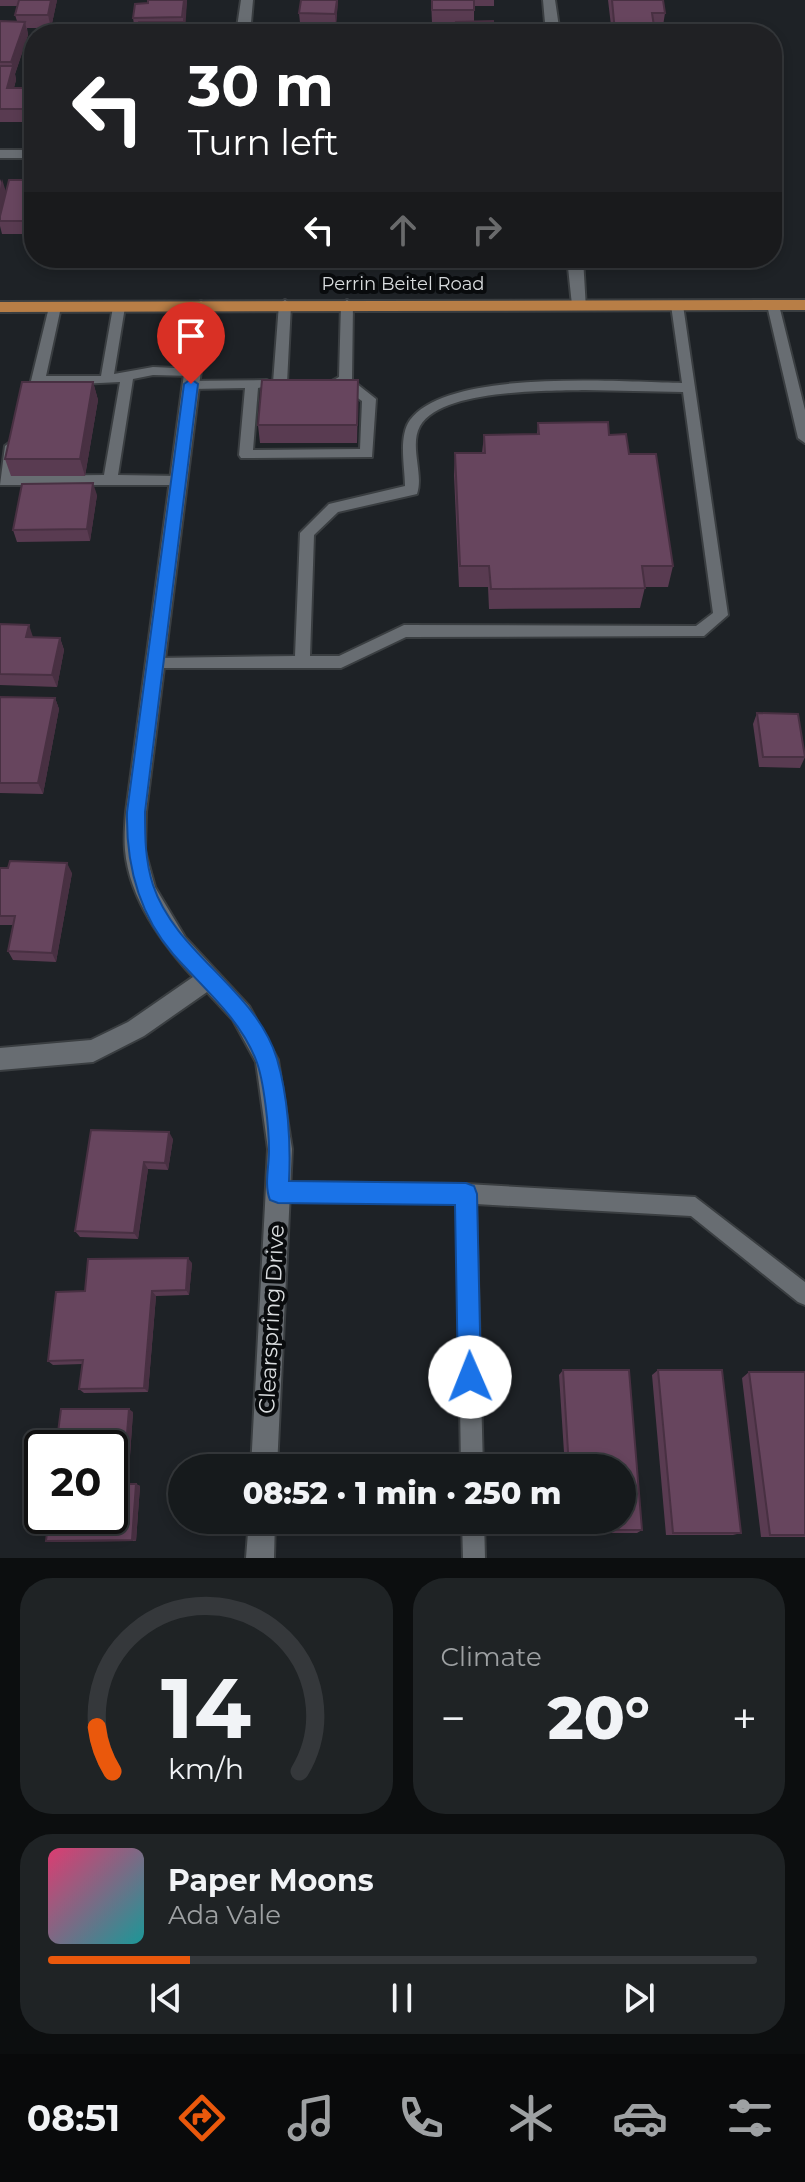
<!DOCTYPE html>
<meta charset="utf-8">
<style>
body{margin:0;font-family:Montserrat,sans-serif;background:#1f2325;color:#f1f3f6;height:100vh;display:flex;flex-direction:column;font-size:30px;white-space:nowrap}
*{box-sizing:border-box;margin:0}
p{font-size:26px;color:#9ea1a3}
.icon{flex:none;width:44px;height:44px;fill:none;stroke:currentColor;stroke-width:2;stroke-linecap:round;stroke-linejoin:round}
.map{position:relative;height:1558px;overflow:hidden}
.drawer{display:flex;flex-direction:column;gap:20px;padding:20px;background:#0c0e0f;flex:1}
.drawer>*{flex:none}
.banner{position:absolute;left:24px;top:24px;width:758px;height:244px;border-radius:32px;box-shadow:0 4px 12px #0003,0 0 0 2px #35383b;background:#202124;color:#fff;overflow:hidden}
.speed{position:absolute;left:24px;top:1430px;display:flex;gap:16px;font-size:40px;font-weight:700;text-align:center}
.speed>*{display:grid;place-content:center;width:104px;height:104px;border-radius:50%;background:#161a1c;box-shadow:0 4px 12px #0003,0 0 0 2px #35383b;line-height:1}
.speed .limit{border:4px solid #111;border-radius:12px;background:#fff;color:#111}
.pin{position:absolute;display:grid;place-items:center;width:68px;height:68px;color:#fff;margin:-82px -34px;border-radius:50% 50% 50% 0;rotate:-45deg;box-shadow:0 0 8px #0007}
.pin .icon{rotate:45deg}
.me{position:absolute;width:88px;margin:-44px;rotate:359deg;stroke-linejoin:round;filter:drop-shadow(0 0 6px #0008)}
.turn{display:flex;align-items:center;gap:28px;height:168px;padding:0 32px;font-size:36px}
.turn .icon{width:104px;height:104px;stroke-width:2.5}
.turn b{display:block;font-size:56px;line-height:68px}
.lanes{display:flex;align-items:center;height:76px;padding:0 32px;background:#0003;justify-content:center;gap:40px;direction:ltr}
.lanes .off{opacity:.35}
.big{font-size:60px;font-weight:800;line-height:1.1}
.drawer .widget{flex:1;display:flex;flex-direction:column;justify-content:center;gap:12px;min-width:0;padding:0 28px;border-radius:32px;background:#1f2325}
.drawer .dial{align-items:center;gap:0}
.dial svg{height:208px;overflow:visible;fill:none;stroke:#35383b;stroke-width:7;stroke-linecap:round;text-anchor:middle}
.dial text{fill:#f1f3f6;stroke:none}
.song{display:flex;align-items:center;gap:24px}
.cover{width:96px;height:96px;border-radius:12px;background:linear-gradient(135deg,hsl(340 70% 55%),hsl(180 70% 35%))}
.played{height:8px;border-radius:4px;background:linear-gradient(90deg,#ea580c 20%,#35383b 20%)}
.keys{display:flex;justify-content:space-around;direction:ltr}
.heat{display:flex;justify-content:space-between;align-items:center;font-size:44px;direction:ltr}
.drawer .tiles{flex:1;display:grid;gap:20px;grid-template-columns:1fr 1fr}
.widget:last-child{grid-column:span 2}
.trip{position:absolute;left:168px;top:1454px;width:468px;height:80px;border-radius:40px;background:#161a1c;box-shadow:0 4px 12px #0003,0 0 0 2px #35383b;font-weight:800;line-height:80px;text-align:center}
.tabs{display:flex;height:128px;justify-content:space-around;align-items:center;background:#090a0b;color:#9ea1a3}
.tabs .icon{width:56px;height:56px}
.tabs .selected{color:#ea580c}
.tabs b{font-size:36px;color:#f1f3f6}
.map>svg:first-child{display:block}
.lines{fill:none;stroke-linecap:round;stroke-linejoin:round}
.service-casing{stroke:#3a3e41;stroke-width:4}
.minor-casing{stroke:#3a3e41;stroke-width:4}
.primary-casing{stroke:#3a3e41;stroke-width:4}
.service{fill:#686d72;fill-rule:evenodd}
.minor{fill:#686d72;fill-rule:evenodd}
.primary{fill:#b87e46;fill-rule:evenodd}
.wall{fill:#593b51}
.shaded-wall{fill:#483042}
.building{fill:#67455e;stroke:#483042;stroke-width:2}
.route{fill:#1a73e8;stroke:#114b97;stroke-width:2}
.labels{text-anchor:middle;stroke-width:8;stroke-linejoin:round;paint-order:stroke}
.far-street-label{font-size:18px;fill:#d9dcde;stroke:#090b0d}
.street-label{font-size:22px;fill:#d9dcde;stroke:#090b0d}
</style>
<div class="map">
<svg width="805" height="1558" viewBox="0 0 805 1558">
<rect width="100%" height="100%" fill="#1e2226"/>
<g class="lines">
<defs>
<path id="service" d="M285 300 291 304 287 383 280 388 273 383 279 304Z
M347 300 353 304 352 380 376 399 372 457 241 458 239 455 245 388 191 389 184 384 186 381 267 380V386L258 388 253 450 360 449 362 401 342 387 332 385 330 382 339 377 341 304Z
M677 301 683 305 728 615 704 636 406 637 341 668H152L149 664 157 658 295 656 300 533 329 504 405 486C405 467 398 437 410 420 448 368 621 382 682 383L671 305ZM585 390 683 392 713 613 696 626 404 625 339 656H310L314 535 338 512 417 494C424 474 409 446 420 426 441 389 547 391 585 390Z
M773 301 779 305 805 410V443L798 438 767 305Z
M55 303 61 307 46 376H101L113 307 119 303 125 307 114 374 153 367 198 369V375L193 376 153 375 133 379 118 475 179 476 184 477 186 481 184 485H0L5 446 12 441 19 446 13 476 104 475 120 382 38 386 31 381 49 307Z
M278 1182 466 1184 695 1197 805 1282V1305L798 1302 691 1216 476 1204 483 1468H461L457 1203 278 1202 271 1199 268 1192 271 1185Z
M462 1520H484L485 1558H463Z"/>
<path id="minor" d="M241 0H253L250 34H236Z
M543 0H555L560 34H546Z
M0 150H34V158H0Z
M567 258H583L586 309H574L572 305Z
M201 301 209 306 146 812 145 851 155 887 185 937 249 1006 278 1060 292 1149 277 1468H251L268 1149 256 1062 233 1020 207 992 144 1036 93 1062 0 1070V1048L91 1040 128 1022 193 977C162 943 129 898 125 850 124 838 125 824 126 812L193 306Z
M249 1520H275L274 1558H246Z"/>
<path id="primary" d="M805 300V310L0 312V302Z"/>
</defs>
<use href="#service" class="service-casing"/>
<use href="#minor" class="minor-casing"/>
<use href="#primary" class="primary-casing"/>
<use href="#service" class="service"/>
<use href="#minor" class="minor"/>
<use href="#primary" class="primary"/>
</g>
<path class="wall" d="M0 0H57L51 28H27L28 35 15 74 16 80 14 88H29L32 101 27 122H0V21H17L15 15 18 6H0Z
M187 0 184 30 135 31 133 18 148 3Z
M301 0H338L336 24H353L354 34H297L300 23 299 13Z
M431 0H494V6H474V21L494 34H456V23H432Z
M608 0H663L665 13 663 26H654L655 34H612Z
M0 179 6 192 34 180V234H2L0 226Z
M93 382 98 400 85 476H11L5 459Z
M358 398 357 443H260L258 425Z
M538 423 609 435 629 454 673 566 668 587H645L640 608 489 609 488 587H459L454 475 455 453H482L484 435 537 434Z
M97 495 90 541 17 542 13 530Z
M0 624 33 638H60L64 650 57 687 0 685Z
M0 697 55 698 59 709 43 794 0 793Z
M757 713 805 757 800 768 759 767 753 724Z
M0 868 72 873 56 962 13 960 8 951 13 925H0Z
M91 1130 173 1139 168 1170 148 1169 138 1239 80 1237 75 1231Z
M192 1263 189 1295 156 1296 148 1392 84 1393 79 1389 82 1364 53 1365 48 1361 85 1291Z
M563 1370H629L642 1530 637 1533H568V1520H622V1468H565L559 1375Z
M658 1370 741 1533 733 1535H666L652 1375Z
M749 1372H805V1537H761L742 1378Z
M133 1412 128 1484H136L140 1486 136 1541 52 1542 46 1541Z"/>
<path class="shaded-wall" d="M51 0H57L51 28 48 15Z
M184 0H187L185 34H181L183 23Z
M337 0H338L336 27 335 14Z
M25 22 28 35 15 74 16 80 10 101 7 88 13 67 11 62Z
M29 88 32 101 27 122 23 109Z
M2 179 6 192 0 216V189Z
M93 382 98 400 85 476 80 459Z
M93 483 97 495 90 541 87 529Z
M29 625 33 637 31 649 26 637Z
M60 638 64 650 57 687 52 675Z
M55 698 59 709 43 794 38 783Z
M67 863 72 873 56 962 52 953Z
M169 1132 173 1139 168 1170 165 1163Z
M144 1162 148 1169 138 1239 134 1233Z
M188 1258 192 1263 189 1295 186 1290Z
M152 1291 156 1296 148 1392 144 1388Z
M129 1409 133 1412 128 1486 123 1484Z
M136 1484 140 1486 136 1541 132 1540Z"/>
<path class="building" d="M19 0H51L48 15H15Z
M148 0H184L182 17 133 18 135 4 148 3Z
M301 0H337L335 14 299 13Z
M432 0H474V10H432Z
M612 0H663L665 13H652L655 33 615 32Z
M0 21 25 22 11 62H0Z
M493 21 494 34H457L456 22Z
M139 22H183L181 34H136Z
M298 23 353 24V34H297Z
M0 66H13L7 88H29L23 109H0Z
M9 180H34V213L32 221H0V216Z
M262 380H358L357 425H258Z
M22 382H93L80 459H5Z
M608 422 609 435 626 434 629 454H656L673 566H642L645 588 491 589 489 566H460L455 453H485L484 435 539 434 538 423Z
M93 483 87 529 13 530 22 484Z
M0 624 29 625 26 637 60 638 52 675 0 674Z
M0 697 55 698 38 783H0Z
M757 713 798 714 805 757H763Z
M10 861 67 863 52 953 8 951 15 916H0V868H8Z
M91 1130 169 1132 165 1163 144 1162 134 1233 75 1231Z
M188 1258 186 1290 152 1291 144 1388 79 1389 83 1360 48 1361 56 1292 85 1291 88 1259Z
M563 1370H629L642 1530H572V1520H622V1468H569Z
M658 1370H722L741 1533H673Z
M749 1372H805V1535H770Z
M61 1409H129L123 1484H136L132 1540 46 1541 49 1516H110V1448H56Z"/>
<path class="route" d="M191 379 198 384 145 812C145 837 145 860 153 885 176 954 256 989 277 1059 288 1096 291 1143 289 1181L466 1183 474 1186 477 1194 481 1377 478 1385 470 1388 462 1385 458 1377 455 1205 278 1203 270 1200C264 1185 269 1167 269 1151 269 1129 264 1080 256 1060 239 1017 203 988 173 954 138 913 126 864 127 812L184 384Z"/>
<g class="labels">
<g class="far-street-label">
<text x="403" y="290">Perrin Beitel Road</text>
</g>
<g class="street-label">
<text transform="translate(271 1319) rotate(-87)" y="8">Clearspring Drive</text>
</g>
</g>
</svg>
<div class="speed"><div class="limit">20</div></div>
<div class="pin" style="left:191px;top:384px;background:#d93025"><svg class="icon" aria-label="arrive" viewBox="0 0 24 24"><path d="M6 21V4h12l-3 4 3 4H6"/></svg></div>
<svg class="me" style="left:470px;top:1377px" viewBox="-20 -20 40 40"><circle r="19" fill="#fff"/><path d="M0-13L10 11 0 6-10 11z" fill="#1a73e8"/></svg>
<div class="trip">08:52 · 1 min · 250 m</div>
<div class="banner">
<div class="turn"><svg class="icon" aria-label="left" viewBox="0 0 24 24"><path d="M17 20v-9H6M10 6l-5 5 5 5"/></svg><div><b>30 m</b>Turn left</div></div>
<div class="lanes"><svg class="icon" aria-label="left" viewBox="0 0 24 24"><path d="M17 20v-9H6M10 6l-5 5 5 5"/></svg><svg class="icon off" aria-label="ahead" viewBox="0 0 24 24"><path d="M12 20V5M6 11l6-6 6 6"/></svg><svg class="icon off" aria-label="right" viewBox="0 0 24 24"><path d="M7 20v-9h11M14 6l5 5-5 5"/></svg></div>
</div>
</div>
<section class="drawer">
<div class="tiles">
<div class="widget dial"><svg viewBox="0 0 100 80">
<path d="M14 69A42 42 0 1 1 86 69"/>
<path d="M14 69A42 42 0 0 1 8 52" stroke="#ea580c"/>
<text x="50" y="56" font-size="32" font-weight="700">14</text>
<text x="50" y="72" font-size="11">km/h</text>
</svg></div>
<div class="widget"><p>Climate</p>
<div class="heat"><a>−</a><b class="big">20°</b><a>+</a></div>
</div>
<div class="widget">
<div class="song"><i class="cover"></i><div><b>Paper Moons</b><p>Ada Vale</p></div></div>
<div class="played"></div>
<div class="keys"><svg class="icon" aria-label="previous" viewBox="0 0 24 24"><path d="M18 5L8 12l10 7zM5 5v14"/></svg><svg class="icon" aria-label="pause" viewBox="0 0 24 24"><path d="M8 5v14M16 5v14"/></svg><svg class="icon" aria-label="next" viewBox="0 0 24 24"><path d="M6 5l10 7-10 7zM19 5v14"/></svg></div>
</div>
</div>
</section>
<nav class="tabs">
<b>08:51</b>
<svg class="icon selected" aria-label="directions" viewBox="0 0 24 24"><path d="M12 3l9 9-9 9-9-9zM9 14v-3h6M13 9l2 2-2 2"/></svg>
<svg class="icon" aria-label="music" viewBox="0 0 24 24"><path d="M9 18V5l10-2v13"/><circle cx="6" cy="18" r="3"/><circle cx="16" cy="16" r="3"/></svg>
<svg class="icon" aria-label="phone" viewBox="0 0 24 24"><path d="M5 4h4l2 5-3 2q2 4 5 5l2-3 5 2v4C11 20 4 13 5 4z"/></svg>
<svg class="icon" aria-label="climate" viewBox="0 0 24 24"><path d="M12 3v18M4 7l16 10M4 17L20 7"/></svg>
<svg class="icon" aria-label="car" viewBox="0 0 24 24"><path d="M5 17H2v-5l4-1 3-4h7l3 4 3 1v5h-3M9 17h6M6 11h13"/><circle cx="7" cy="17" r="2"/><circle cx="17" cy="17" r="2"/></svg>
<svg class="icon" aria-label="filters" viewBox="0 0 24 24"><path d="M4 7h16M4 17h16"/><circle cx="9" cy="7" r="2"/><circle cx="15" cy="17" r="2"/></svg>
</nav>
